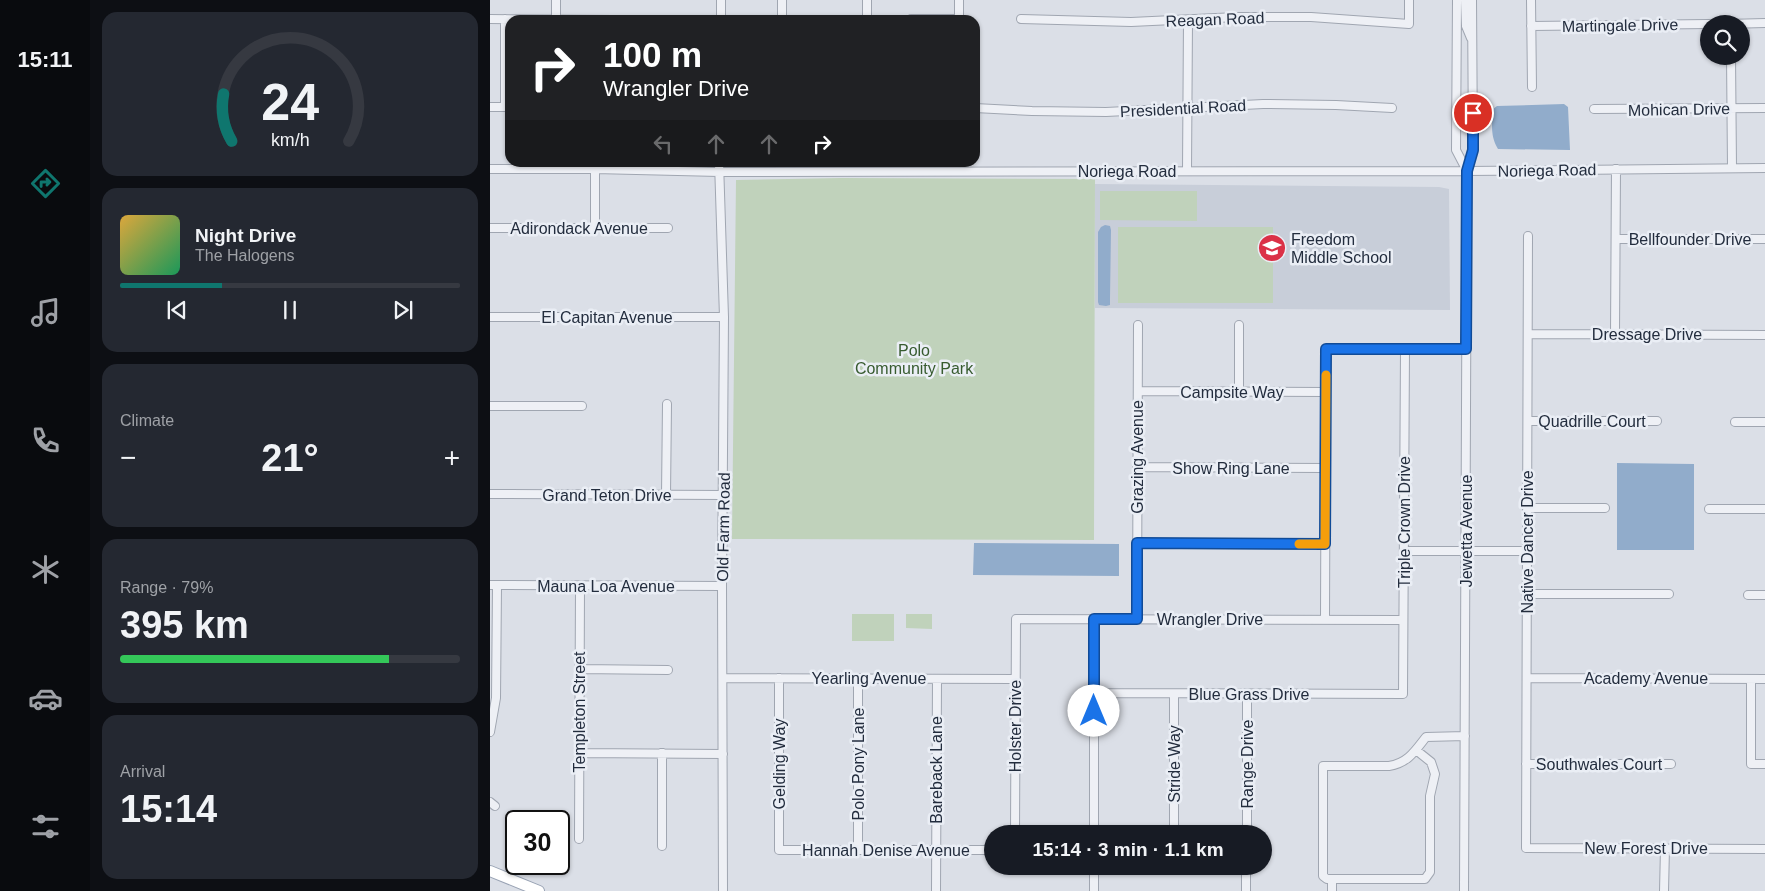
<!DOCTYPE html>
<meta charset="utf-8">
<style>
body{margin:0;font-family:Helvetica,sans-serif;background:#242831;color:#f1f3f6;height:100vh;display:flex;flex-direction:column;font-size:19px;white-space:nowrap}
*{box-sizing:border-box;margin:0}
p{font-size:16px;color:#9ea1a6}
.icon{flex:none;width:28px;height:28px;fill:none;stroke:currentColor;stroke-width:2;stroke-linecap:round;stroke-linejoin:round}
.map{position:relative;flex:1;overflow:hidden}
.drawer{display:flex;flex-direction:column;gap:12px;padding:12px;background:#0d0f14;width:400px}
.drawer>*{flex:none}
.guide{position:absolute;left:15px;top:15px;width:475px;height:152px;border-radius:15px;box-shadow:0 1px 4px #0004;background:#202124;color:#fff;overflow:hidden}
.fabs{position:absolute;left:1210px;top:15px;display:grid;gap:10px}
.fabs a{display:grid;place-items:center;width:50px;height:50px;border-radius:50%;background:#171b24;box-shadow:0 1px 4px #0004;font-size:25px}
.speed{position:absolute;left:15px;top:810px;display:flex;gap:10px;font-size:25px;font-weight:700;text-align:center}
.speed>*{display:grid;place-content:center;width:65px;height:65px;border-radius:50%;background:#171b24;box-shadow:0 1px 4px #0004;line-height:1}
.speed .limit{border:2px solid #111;border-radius:8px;background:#fff;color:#111}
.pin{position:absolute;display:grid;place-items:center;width:42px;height:42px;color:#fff;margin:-21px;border:2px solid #fff;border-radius:50%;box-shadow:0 1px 5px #0007}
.me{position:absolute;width:55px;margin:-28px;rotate:0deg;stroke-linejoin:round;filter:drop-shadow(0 0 4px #0008)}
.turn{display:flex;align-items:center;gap:18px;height:105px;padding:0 15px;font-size:22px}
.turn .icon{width:65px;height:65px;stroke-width:2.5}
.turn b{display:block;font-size:35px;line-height:42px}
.lanes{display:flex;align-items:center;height:48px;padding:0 15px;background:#0003;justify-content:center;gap:25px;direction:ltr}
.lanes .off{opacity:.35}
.big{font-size:38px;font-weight:800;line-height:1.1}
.drawer .card{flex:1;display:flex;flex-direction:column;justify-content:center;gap:8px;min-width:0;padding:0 18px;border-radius:15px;background:#242831}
.drawer .dial{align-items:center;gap:0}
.dial svg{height:130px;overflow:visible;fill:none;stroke:#363941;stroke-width:7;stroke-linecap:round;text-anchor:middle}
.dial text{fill:#f1f3f6;stroke:none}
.song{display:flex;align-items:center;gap:15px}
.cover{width:60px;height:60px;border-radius:8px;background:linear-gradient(135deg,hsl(40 70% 55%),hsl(150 70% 35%))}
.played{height:5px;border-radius:2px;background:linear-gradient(90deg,#0f766e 30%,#363941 30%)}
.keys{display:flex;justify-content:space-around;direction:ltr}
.heat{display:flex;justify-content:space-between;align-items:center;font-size:28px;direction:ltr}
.charge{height:8px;border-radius:4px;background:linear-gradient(90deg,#34c759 79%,#363941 0)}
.trip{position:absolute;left:494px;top:825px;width:288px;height:50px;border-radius:25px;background:#171b24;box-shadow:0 1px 4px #0004;font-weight:800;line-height:50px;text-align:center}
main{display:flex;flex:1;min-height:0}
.tab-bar{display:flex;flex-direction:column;width:90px;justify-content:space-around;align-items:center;background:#090b0e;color:#9ea1a6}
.tab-bar .icon{width:35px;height:35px}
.tab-bar .selected{color:#0f766e}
.tab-bar b{font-size:22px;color:#f1f3f6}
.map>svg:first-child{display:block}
.built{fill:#c8ced9}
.green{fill:#c0d2bb}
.water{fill:#91accb}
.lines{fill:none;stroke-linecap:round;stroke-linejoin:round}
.minor-casing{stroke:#a0a6b1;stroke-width:10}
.major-casing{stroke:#99a3b4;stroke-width:12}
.minor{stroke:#eef0f5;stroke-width:8}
.major{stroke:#fff;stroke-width:10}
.route-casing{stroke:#114b97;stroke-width:12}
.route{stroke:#1a73e8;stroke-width:9}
.slow{stroke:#f59e0b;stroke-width:9}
.labels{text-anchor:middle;stroke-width:5;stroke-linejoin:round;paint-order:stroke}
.street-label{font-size:16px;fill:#232d3e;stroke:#eaeef5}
.poi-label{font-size:16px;fill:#232d3e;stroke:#eaeef5;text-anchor:start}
.park-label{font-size:16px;fill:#375b2f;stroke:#eaeef5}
</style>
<main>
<nav class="tab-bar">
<b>15:11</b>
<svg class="icon selected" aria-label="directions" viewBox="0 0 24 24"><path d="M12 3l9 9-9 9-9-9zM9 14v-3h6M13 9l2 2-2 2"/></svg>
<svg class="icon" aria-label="music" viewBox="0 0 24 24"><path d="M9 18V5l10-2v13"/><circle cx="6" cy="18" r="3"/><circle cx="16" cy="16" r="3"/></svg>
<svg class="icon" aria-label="phone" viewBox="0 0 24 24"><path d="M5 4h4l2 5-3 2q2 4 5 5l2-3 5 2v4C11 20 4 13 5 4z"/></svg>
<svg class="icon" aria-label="climate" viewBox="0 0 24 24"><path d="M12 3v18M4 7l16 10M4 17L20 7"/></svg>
<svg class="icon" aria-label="car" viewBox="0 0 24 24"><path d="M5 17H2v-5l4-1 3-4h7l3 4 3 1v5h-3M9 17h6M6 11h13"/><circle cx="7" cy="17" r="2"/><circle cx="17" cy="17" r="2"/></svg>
<svg class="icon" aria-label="filters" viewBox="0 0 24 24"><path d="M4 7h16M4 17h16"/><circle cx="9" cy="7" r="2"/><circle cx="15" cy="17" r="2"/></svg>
</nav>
<section class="drawer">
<div class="card dial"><svg viewBox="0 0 100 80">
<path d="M14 69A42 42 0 1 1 86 69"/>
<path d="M14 69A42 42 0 0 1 9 40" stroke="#0f766e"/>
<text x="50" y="56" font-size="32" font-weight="700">24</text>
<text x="50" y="72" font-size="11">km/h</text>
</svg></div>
<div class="card">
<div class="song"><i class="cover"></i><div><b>Night Drive</b><p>The Halogens</p></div></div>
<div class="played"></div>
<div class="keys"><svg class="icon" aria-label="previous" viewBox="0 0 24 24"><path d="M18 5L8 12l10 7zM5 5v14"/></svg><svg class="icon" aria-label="pause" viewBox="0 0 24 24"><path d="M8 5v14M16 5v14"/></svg><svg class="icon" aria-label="next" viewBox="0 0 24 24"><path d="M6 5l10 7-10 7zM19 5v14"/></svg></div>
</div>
<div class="card"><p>Climate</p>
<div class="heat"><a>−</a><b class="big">21°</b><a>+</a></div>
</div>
<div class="card"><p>Range · 79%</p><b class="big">395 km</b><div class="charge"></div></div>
<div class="card"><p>Arrival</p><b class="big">15:14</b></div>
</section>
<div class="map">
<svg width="1275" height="891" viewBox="0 0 1275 891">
<rect width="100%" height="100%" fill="#dbdfe7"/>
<path class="built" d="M605 184 949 187 959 189 960 310 605 308Z"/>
<path class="green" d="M351 178 605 179 604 540 242 539 246 180Z
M610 191H707V221L610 220Z
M628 227H783V303H628Z
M362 614H404V641H362Z
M416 614H442V629L416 628Z"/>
<path class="water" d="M1074 104 1078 107 1080 150 1008 149C1000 136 1002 124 1003 109L1007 106Z
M615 225 620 226 621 230 620 299V305L616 306 609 305 608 302V232L611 227Z
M1127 463 1204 464V550H1127Z
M484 543 629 544V576L483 575Z"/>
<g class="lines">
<defs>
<path id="minor" d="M967 0 966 150 977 171
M975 0 976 26 981 38
M1041 0 1042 87
M66 18V0
M0 19 123 20
M15 19V107
M421 19H469
M531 19 641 22 747 17H821L919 24V0
M231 20V0
M292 20V0
M377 20V0
M469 20V0
M1237 24 1275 23
M1041 26 1219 24
M1241 56 1242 168
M0 107H20
M485 108 542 111 616 112 773 104 846 105 902 108
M1104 109 1275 108
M105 162V228
M229 162 234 317 232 586 233 891
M0 169H105L229 172 977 171 1275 168
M697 170 698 20
M0 228H178
M1038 236 1036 848 1275 849
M1126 239H1275
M0 317H234
M1038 334 1275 335
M1125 334 1126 169
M648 391 836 392
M749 392V325
M0 406H92
M1038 421H1167
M1245 422H1275
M647 467 835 468
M0 494 234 495
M176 495 177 404
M1037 508H1115
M1219 509H1275
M647 543 835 544
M914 551H1037
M0 585 232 586
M1037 594H1179
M1258 595H1275
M647 619 648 325
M835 620 836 349H976
M89 669 178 670
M233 678 525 679
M289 678V850H502
M1037 678 1275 679
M1261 679V764H1275
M604 693 913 694 915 349
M0 732 6 698 7 585
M926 750 941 762 945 774 940 796V872L935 879H837L833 876V766H899C918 763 925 751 936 737L975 736
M89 753 233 754
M1036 764H1181
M0 802 5 806
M525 834 526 619 913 620
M604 834V619
M684 834V694
M757 834V694
M89 839 90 586
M172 846V753
M368 850V678
M604 866V891
M842 879V891
M446 891 447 679
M756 891V866
M974 891 977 171 983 150 982 0
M1174 891 1175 848"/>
<path id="major" d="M0 871 49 891"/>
</defs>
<use href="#minor" class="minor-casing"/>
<use href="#major" class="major-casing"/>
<use href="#minor" class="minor"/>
<use href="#major" class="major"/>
</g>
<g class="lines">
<defs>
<path id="route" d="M604 711V619H647V543L835 544 836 349H976L977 171 983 150V113"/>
</defs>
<use href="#route" class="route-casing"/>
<use href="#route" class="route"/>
<path class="slow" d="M809 544H835L836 375"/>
</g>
<defs>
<symbol id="school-disc" viewBox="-11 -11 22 22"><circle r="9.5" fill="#db3147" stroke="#eaeef5"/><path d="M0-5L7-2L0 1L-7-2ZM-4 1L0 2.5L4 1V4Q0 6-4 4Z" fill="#fff"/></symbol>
</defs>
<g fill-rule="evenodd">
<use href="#school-disc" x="766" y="232" width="32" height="32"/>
</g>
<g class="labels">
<g class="street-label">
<text transform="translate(725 19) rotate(-2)" y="6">Reagan Road</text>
<text transform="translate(1130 25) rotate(-1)" y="6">Martingale Drive</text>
<text transform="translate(693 108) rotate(-3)" y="6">Presidential Road</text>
<text transform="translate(1189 109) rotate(-1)" y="6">Mohican Drive</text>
<text transform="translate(1057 170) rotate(-1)" y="6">Noriega Road</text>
<text x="637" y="177">Noriega Road</text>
<text x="89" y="234">Adirondack Avenue</text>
<text x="1200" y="245">Bellfounder Drive</text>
<text x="117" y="323">El Capitan Avenue</text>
<text x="1157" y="340">Dressage Drive</text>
<text x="742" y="398">Campsite Way</text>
<text x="1102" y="427">Quadrille Court</text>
<text transform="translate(647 457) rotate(-90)" y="6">Grazing Avenue</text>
<text x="741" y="474">Show Ring Lane</text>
<text x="117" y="501">Grand Teton Drive</text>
<text transform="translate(914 522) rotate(-90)" y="6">Triple Crown Drive</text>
<text transform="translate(233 527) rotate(-89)" y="6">Old Farm Road</text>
<text transform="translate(976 531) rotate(-90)" y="6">Jewetta Avenue</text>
<text transform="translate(1037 542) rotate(-90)" y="6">Native Dancer Drive</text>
<text x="116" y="592">Mauna Loa Avenue</text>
<text x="720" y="625">Wrangler Drive</text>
<text x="379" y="684">Yearling Avenue</text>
<text x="1156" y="684">Academy Avenue</text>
<text x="759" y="700">Blue Grass Drive</text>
<text transform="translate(89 712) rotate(-90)" y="6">Templeton Street</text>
<text transform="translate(525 726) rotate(-90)" y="6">Holster Drive</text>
<text transform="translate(289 764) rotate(-90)" y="6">Gelding Way</text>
<text transform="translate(368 764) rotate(-90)" y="6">Polo Pony Lane</text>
<text transform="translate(684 764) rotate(-90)" y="6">Stride Way</text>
<text transform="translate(757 764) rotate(-90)" y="6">Range Drive</text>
<text x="1109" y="770">Southwales Court</text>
<text transform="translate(446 770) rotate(-90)" y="6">Bareback Lane</text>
<text x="1156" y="854">New Forest Drive</text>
<text x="396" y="856">Hannah Denise Avenue</text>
</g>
<g class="poi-label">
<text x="801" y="245">Freedom<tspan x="801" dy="18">Middle School</tspan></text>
</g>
<g class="park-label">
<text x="424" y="356">Polo<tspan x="424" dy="18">Community Park</tspan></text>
</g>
</g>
</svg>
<div class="fabs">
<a><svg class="icon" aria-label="search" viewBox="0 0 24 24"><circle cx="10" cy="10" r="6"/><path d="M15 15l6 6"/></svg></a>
</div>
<div class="speed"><div class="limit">30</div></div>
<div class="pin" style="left:983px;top:113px;background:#d93025"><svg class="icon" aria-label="arrive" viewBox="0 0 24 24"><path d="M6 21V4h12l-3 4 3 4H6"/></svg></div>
<svg class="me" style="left:604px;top:711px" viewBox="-20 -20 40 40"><circle r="19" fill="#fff"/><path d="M0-13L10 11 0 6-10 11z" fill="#1a73e8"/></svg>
<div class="trip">15:14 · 3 min · 1.1 km</div>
<div class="guide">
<div class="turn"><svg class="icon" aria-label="right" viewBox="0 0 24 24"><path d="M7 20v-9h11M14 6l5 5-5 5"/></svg><div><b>100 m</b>Wrangler Drive</div></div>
<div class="lanes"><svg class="icon off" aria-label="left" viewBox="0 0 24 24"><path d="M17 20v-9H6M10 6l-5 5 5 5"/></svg><svg class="icon off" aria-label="ahead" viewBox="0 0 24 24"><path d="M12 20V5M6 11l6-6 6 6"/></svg><svg class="icon off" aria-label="ahead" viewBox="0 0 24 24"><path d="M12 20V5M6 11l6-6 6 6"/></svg><svg class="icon" aria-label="right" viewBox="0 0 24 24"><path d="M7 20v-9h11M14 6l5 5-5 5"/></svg></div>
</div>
</div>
</main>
